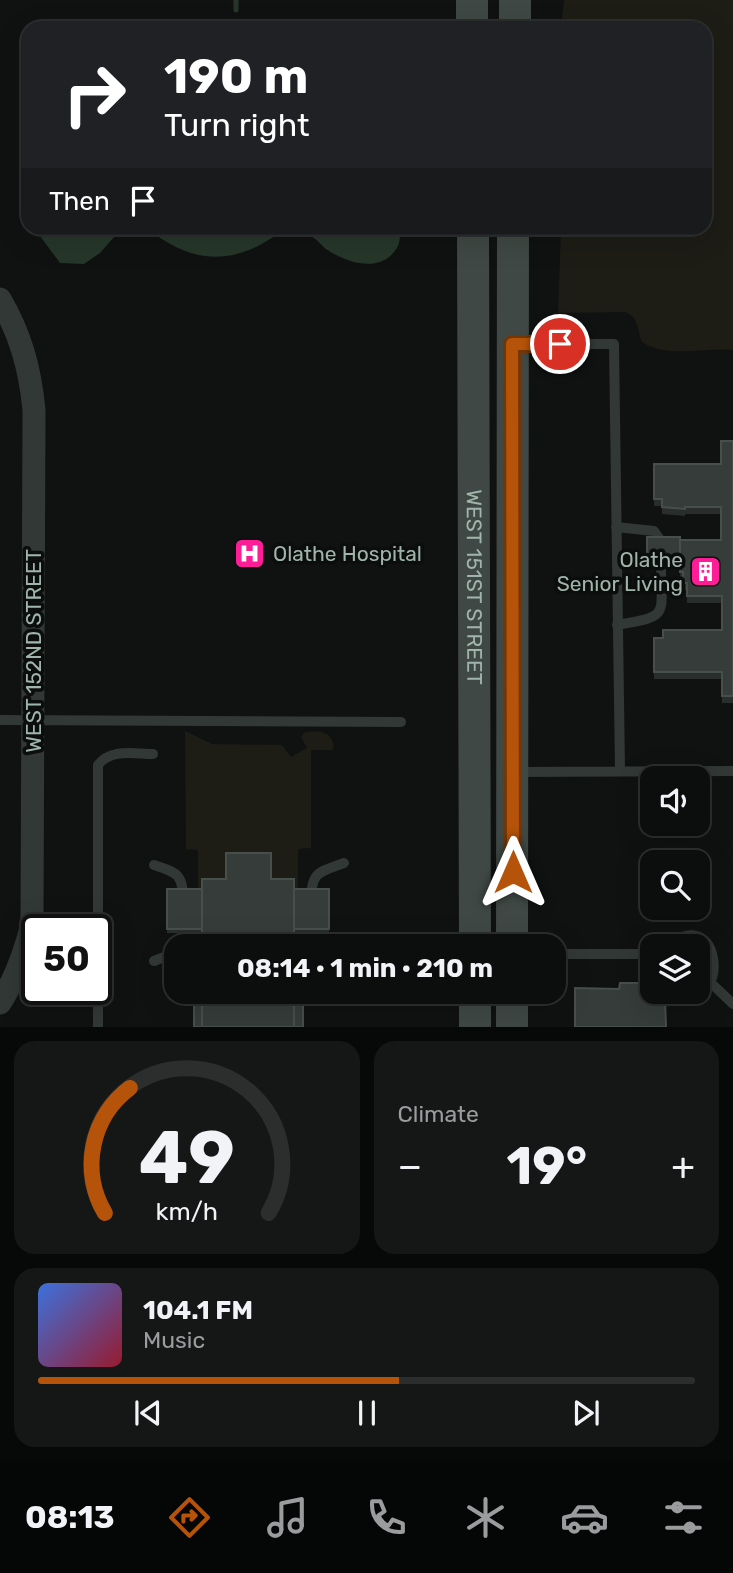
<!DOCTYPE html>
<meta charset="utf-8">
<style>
body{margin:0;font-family:Rubik,sans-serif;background:#151717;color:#f1f3f6;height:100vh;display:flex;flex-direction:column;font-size:26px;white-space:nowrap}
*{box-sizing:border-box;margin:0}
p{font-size:23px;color:#9a9c9e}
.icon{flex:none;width:38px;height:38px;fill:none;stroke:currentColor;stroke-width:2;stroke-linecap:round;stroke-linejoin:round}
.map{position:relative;height:1027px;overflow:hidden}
.panel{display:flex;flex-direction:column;gap:14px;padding:14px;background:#070808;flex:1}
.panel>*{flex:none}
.guide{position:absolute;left:21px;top:21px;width:691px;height:214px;border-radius:21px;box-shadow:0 7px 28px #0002,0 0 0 2px #2c2e2e;background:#202124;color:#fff;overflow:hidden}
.tools{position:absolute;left:640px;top:766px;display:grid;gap:14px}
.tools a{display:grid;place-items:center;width:70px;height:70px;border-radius:14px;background:#0c0e0e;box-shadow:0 7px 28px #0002,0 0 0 2px #2c2e2e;font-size:35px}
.speed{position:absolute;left:21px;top:914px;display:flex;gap:14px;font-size:35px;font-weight:700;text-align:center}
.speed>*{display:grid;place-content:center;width:91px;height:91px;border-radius:50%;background:#0c0e0e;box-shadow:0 7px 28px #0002,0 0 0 2px #2c2e2e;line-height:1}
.speed .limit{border:4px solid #111;border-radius:10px;background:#fff;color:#111}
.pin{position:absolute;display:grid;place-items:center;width:60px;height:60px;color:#fff;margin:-30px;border:4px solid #fff;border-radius:50%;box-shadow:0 2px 7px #0007}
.me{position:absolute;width:77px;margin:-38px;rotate:0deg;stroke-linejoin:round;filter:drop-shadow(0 0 5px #0008)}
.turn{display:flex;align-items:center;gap:24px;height:147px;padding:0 28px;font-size:32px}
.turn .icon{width:91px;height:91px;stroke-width:2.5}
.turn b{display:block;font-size:49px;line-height:60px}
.then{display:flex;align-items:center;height:66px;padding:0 28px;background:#0003;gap:14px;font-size:26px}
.big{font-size:52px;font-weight:700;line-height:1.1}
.panel .widget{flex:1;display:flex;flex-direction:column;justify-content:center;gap:10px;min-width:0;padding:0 24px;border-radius:21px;background:#151717}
.panel .dial{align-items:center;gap:0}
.dial svg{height:182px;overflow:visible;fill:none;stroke:#2c2e2e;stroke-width:7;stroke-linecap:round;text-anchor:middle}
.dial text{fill:#f1f3f6;stroke:none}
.song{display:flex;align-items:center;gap:21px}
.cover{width:84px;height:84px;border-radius:10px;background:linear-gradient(135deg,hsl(220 70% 55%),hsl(350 70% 35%))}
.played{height:7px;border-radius:4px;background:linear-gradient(90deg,#b45309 55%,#2c2e2e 55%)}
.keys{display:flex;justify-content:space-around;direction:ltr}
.heat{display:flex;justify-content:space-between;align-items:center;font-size:38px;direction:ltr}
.panel .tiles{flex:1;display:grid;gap:14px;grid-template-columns:1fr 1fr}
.widget:last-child{grid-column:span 2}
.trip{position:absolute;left:164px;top:934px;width:402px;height:70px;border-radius:21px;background:#0c0e0e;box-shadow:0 7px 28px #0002,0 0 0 2px #2c2e2e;font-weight:700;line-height:70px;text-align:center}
.tab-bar{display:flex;height:112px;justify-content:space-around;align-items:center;background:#050606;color:#9a9c9e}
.tab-bar .icon{width:49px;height:49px}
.tab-bar .active{color:#b45309}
.tab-bar b{font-size:32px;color:#f1f3f6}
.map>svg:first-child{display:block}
.green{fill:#1d1d16}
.water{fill:#26372a}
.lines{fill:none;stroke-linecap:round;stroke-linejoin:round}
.stream{stroke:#26372a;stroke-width:5}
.lane{stroke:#313835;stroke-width:10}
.street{stroke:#313835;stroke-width:23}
.secondary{stroke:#3f4844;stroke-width:32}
.wall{fill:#292d2c}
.shaded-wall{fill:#1a1c1c}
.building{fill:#363c3a;stroke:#464f4c;stroke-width:2}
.route-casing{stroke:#753606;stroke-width:18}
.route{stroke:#b45309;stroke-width:12}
.labels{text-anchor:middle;stroke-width:7;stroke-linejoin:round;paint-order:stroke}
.poi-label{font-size:21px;fill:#a0b5aa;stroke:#0c0d0d;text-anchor:start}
.street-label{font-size:21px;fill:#a0b5aa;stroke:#0c0d0d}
</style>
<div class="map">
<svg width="733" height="1027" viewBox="0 0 733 1027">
<rect width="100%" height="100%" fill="#101212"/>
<path class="green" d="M564 0H733V350C703 347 668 359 642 342 637 329 639 317 625 312L558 313 561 228H705V28H561Z
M185 731 212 744 282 745 291 757 307 748 301 737 305 732C319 730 331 731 334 746L332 750H311V848L298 849V894H198V850L186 849Z"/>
<path class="water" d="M42 228H122L100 253 84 264 60 263 40 236Z
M147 228H399C401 237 400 245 394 252 377 273 345 262 326 249 321 245 316 238 310 236 304 234 294 232 289 232 277 232 270 240 260 245 218 267 181 256 147 228Z"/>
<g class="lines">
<path class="stream" d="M236 0V10"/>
<path class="lane" d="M515 344H614L620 771
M616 527 654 531 661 541
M617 625C671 616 661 616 661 565
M0 720 401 722
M516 772 733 771
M154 865C179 873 183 875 183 902
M311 900C311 871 320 872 344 863
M311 920 314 947
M182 947 183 922
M667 947C720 900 733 1011 679 992
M555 954H653
M154 961 177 952
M712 984 733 1004
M98 1027V765C111 748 134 754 153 754"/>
<path class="street" d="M0 299C21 335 30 369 34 410L32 924C25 953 16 978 0 1003"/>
<g class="secondary">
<path d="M472 0V28"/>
<path d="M515 28V0"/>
<path id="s1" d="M473 228 475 947"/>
<path d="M512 947 513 228"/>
<path d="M475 992V1027"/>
<path d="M512 1027V992"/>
</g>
</g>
<path class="wall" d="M733 441V703H722V679H654V638H663L722 630V603H687V590H683V579H680V565H647V541L721 540V514H685V516L662 514V506H654V464H721Z
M225 857 271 879 294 889H329V933H294L202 937V933H167V889H202L226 879Z"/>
<path class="shaded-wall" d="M671 992H674L665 1001V998Z"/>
<path class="building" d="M721 441H733V696H722V672H654V638H663V630H722V596H687V583H683V572H680V540H721V507H685V509L662 507V499H654V464H721Z
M647 537H680V561H647Z
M226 853H271V879H294V947H202V879H226Z
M167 889H202V929H167Z
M294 889H329V929H294Z
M194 937H202V947H194Z
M294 938H303V947H294Z
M653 979V992H671L665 998 666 1027H575V988L619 989 620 983H650Z
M194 992H202V1027H194Z
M202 992H294V1027H202Z
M294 992H303V1027H294Z"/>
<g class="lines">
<defs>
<path id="route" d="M513 872 512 344H560"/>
</defs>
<use href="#route" class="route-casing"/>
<use href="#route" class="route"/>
</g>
<defs>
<symbol id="hospital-square" viewBox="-11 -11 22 22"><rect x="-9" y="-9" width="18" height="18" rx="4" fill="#ff1c97" stroke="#0c0d0d"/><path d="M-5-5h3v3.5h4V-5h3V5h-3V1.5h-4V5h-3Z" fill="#fff"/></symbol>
<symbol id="building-square" viewBox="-11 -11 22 22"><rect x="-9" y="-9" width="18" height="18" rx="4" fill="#ff1c97" stroke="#0c0d0d"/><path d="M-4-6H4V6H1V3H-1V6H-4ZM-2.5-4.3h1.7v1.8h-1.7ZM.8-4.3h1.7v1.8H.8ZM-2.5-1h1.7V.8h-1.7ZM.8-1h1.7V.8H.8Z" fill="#fff"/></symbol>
</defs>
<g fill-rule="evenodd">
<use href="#hospital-square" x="232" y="536" width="35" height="35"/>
<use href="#building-square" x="688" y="554" width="35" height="35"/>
</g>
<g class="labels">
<g class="poi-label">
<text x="273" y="561">Olathe Hospital</text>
<text x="683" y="567" text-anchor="end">Olathe<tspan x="683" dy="24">Senior Living</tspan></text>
</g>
<g class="street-label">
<text dy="7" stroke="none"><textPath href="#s1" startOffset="359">WEST 151ST STREET</textPath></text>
<text transform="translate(34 651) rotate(-90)" y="7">WEST 152ND STREET</text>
</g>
</g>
</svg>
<div class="tools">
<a><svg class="icon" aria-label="sound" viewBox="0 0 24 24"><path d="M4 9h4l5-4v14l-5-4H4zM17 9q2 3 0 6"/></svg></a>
<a><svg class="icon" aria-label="search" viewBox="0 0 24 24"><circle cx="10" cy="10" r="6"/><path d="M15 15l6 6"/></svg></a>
<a><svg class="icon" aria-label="layers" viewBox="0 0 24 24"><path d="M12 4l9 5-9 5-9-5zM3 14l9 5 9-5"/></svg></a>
</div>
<div class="speed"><div class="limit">50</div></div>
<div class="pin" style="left:560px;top:344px;background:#d93025"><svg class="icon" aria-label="arrive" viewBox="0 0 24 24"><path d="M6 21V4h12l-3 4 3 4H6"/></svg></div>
<svg class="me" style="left:513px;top:872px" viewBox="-20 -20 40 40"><path d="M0-17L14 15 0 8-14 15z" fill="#b45309" stroke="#fff" stroke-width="4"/></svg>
<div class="trip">08:14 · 1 min · 210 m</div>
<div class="guide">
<div class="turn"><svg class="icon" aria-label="right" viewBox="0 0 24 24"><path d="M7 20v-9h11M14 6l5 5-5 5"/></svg><div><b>190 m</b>Turn right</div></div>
<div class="then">Then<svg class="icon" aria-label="arrive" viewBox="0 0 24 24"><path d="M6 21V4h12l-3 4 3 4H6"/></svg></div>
</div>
</div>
<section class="panel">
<div class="tiles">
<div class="widget dial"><svg viewBox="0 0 100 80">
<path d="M14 69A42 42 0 1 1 86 69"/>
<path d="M14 69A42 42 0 0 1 25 14" stroke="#b45309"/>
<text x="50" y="56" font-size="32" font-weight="700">49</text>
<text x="50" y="72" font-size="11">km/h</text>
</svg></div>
<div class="widget"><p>Climate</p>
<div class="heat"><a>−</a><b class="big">19°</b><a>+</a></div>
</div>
<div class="widget">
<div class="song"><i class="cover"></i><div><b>104.1 FM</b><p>Music</p></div></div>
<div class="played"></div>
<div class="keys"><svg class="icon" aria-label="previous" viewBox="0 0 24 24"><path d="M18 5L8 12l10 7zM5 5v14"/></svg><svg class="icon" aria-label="pause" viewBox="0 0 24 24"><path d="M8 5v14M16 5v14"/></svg><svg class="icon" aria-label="next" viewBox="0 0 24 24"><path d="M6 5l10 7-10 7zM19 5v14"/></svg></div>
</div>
</div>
</section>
<nav class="tab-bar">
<b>08:13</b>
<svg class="icon active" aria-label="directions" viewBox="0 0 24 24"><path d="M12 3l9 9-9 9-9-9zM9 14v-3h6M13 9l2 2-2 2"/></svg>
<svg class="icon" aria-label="music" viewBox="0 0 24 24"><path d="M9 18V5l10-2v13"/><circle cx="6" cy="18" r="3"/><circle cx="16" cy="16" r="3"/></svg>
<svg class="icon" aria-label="phone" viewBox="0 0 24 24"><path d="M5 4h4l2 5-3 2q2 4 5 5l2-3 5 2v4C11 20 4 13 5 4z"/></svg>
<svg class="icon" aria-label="climate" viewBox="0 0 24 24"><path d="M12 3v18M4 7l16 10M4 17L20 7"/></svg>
<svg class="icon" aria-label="car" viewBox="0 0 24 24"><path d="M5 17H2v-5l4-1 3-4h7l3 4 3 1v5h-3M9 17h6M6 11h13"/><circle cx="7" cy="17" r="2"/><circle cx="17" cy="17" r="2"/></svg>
<svg class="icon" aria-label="filters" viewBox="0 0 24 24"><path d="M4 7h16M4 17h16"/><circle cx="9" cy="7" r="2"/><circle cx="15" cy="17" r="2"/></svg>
</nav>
